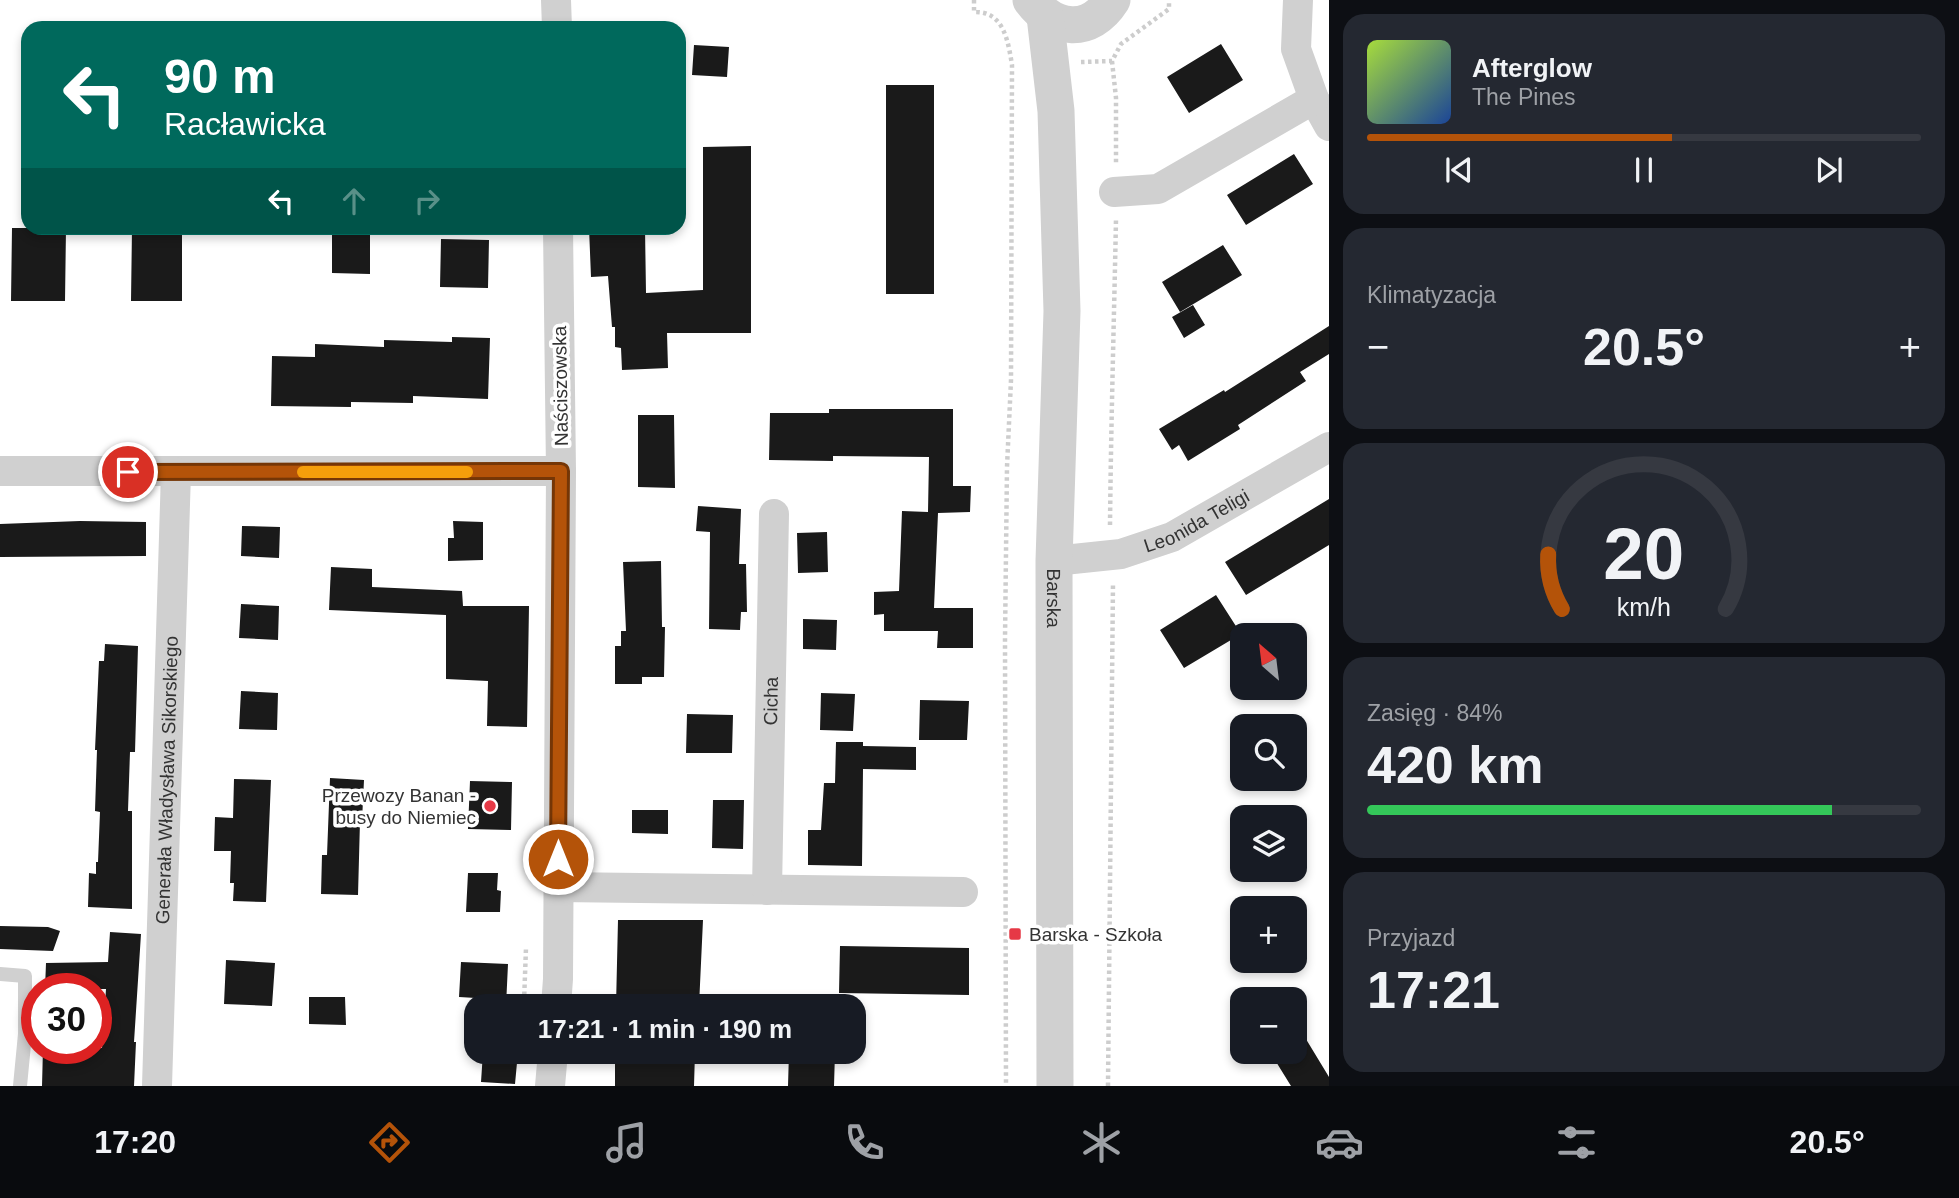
<!DOCTYPE html>
<html lang="pl">
<meta charset="utf-8">
<style>
body{margin:0;font-family:Arial,sans-serif;background:#242831;color:#f1f3f6;height:100vh;display:flex;flex-direction:column;font-size:26px;white-space:nowrap}
*{box-sizing:border-box;margin:0}
p{font-size:23px;color:#9ea1a6}
.icon{flex:none;width:38px;height:38px;fill:none;stroke:currentColor;stroke-width:2;stroke-linecap:round;stroke-linejoin:round}
.map{position:relative;flex:1;overflow:hidden}
.side{display:flex;flex-direction:column;gap:14px;padding:14px;background:#0d0f14;width:630px}
.side>*{flex:none}
.top-card{position:absolute;left:21px;top:21px;width:665px;height:214px;border-radius:21px;box-shadow:0 4px 10px #0003;background:#00695c;color:#fff;overflow:hidden}
.needle{width:46px;rotate:332deg}
.buttons{position:absolute;left:1230px;top:623px;display:grid;gap:14px}
.buttons a{display:grid;place-items:center;width:77px;height:77px;border-radius:14px;background:#171b24;box-shadow:0 4px 10px #0003;font-size:35px}
.speed{position:absolute;left:21px;top:973px;display:flex;gap:14px;font-size:35px;font-weight:700;text-align:center}
.speed>*{display:grid;place-content:center;width:91px;height:91px;border-radius:50%;background:#171b24;box-shadow:0 4px 10px #0003;line-height:1}
.speed .limit{border:10px solid #d22;background:#fff;color:#111}
.pin{position:absolute;display:grid;place-items:center;width:60px;height:60px;color:#fff;margin:-30px;border:4px solid #fff;border-radius:50%;box-shadow:0 2px 7px #0007}
.me{position:absolute;width:77px;margin:-38px;rotate:0deg;stroke-linejoin:round;filter:drop-shadow(0 0 5px #0008)}
.turn{display:flex;align-items:center;gap:24px;height:147px;padding:0 28px;font-size:32px}
.turn .icon{width:91px;height:91px;stroke-width:2.5}
.turn b{display:block;font-size:49px;line-height:60px}
.lanes{display:flex;align-items:center;height:66px;padding:0 28px;background:#0003;justify-content:center;gap:35px;direction:ltr}
.lanes .off{opacity:.35}
.big{font-size:52px;font-weight:700;line-height:1.1}
.side .widget{flex:1;display:flex;flex-direction:column;justify-content:center;gap:10px;min-width:0;padding:0 24px;border-radius:21px;background:#242831}
.side .dial{align-items:center;gap:0}
.dial svg{height:182px;overflow:visible;fill:none;stroke:#363941;stroke-width:7;stroke-linecap:round;text-anchor:middle}
.dial text{fill:#f1f3f6;stroke:none}
.song{display:flex;align-items:center;gap:21px}
.cover{width:84px;height:84px;border-radius:10px;background:linear-gradient(135deg,hsl(80 70% 55%),hsl(220 70% 35%))}
.played{height:7px;border-radius:4px;background:linear-gradient(90deg,#b45309 55%,#363941 55%)}
.keys{display:flex;justify-content:space-around;direction:ltr}
.heat{display:flex;justify-content:space-between;align-items:center;font-size:38px;direction:ltr}
.charge{height:10px;border-radius:5px;background:linear-gradient(90deg,#34c759 84%,#363941 0)}
.trip{position:absolute;left:464px;top:994px;width:402px;height:70px;border-radius:21px;background:#171b24;box-shadow:0 4px 10px #0003;font-weight:700;line-height:70px;text-align:center}
.menu{display:flex;height:112px;justify-content:space-around;align-items:center;background:#090b0e;color:#9ea1a6}
.menu .icon{width:49px;height:49px}
.menu .selected{color:#b45309}
.menu b{font-size:32px;color:#f1f3f6}
main{display:flex;flex:1;min-height:0}
.map>svg:first-child{display:block}
.building{fill:#1a1a1a}
.lines{fill:none;stroke-linecap:round;stroke-linejoin:round}
.path{stroke:#cdcdcd;stroke-width:4.5;stroke-dasharray:3.5 3.5;stroke-linecap:butt}
.service{stroke:#d0d0d0;stroke-width:14}
.minor{stroke:#d0d0d0;stroke-width:30}
.tertiary{stroke:#d0d0d0;stroke-width:37}
.route-casing{stroke:#753606;stroke-width:18}
.route{stroke:#b45309;stroke-width:12}
.slow{stroke:#f59e0b;stroke-width:12}
.poi-dot{fill:#e63946;stroke:#fff;stroke-width:2.5}
.labels{text-anchor:middle;stroke-width:7;stroke-linejoin:round;paint-order:stroke}
.street-label{font-size:19px;fill:#333;stroke:#fff}
.poi-label{font-size:19px;fill:#333;stroke:#fff;text-anchor:end}
</style>
<main>
<div class="map">
<svg width="1329" height="1086" viewBox="0 0 1329 1086">
<rect width="100%" height="100%" fill="#fff"/>
<path class="building" d="M1221 44 1243 80 1189 113 1167 77Z
M694 45 729 47 727 77 692 75Z
M886 85H934V294H886Z
M751 146V333H667L668 368 622 370 621 348 615 347V327H612L608 276 591 277 589 228H645L646 293 703 290V147Z
M1294 154 1313 184 1246 225 1227 195Z
M12 228H66L65 301H11Z
M132 228H182V301H131Z
M332 234H370V274L332 273Z
M441 239 489 240 488 288 440 287Z
M1223 245 1242 275 1180 312 1162 282Z
M1193 305 1205 325 1184 338 1172 317Z
M1329 326V354L1300 372 1306 381 1238 425 1240 429 1188 461 1179 445 1172 450 1159 429 1224 390 1225 392Z
M452 337 490 338 488 399 413 396V403L351 402V407L271 406 272 356 315 357V344L384 347V340L452 342Z
M829 409H953V486H971L970 512 938 513 934 608H973V648H937L938 631H884V614L874 615V592L899 591 902 511 928 512 929 457 833 456V461L769 460 770 413H829Z
M638 415H674L675 488 638 487Z
M1329 499V545L1246 595 1225 562Z
M698 506 741 509 739 564H746L747 612H741L740 630 709 629 710 532 696 531Z
M80 521 146 522V556L0 557V524Z
M453 521 483 522V560L448 561V538H454Z
M242 526 280 527 279 558 241 556Z
M827 532 828 572 798 573 797 533Z
M661 561 662 627H665L664 677H642V684H615V646H621V631H626L623 562Z
M331 567 372 569V587L462 591 463 606H529L527 727 487 726 488 681 446 679V615L329 610Z
M1216 595 1241 634 1184 668 1160 630Z
M241 604 279 606 278 640 239 638Z
M803 619 837 620 836 650 803 649Z
M105 644 138 646 135 752H130L128 811H132V909L88 907 89 873 96 874V862H98L100 812 95 811 97 750H95L99 661H104Z
M241 691 278 693 277 730 239 729Z
M821 693 855 694 853 731 820 730Z
M920 700 969 701 967 740H919Z
M687 714 733 715 732 753H686Z
M836 742H863V746L916 747V770L863 769 862 866 808 865V830H821L824 783H835Z
M330 778 364 780 362 821H360L358 895 321 894 322 855H327Z
M234 779 271 780 266 902 233 901 234 883H230L231 851H214L215 817 233 818Z
M470 781 512 782 511 830 468 829Z
M713 800H744L743 849 712 848Z
M632 810H668V834L632 833Z
M468 873H498L497 890 501 891 500 912H466Z
M618 920H703L699 1006H616Z
M0 926 48 927 60 931 53 951 0 949Z
M110 932 141 934 134 1042H136L134 1086H42L43 1048H102L106 989H45L46 963 108 962Z
M840 946 969 948V995L839 993Z
M226 960 275 963 272 1006 224 1004Z
M461 962 508 964 506 1006H476V998L459 997Z
M309 997H345L346 1025 309 1024Z
M1295 1021 1329 1077V1086H1291L1270 1052H1295Z
M483 1052H518L515 1084 481 1082Z
M615 1052H695L694 1086H615Z
M789 1052H835L834 1086H788Z"/>
<g class="lines">
<path class="path" d="M974 0V12C1004 11 1008 41 1012 65L1011 380 1007 467 1005 639 1006 1086
M1112 61 1116 98V165
M1081 62 1112 61 1121 44 1169 9V0
M1110 525C1111 423 1114 321 1116 219
M524 1002 526 948
M1108 1086 1113 583"/>
<path class="service" d="M0 974 25 976V1034L20 1086"/>
<g class="minor">
<path d="M556 0 557 28"/>
<path d="M1298 0 1296 49 1314 99 1329 126"/>
<path d="M1114 192 1158 189 1314 99"/>
<path d="M0 471H561"/>
<path id="s1" d="M1054 561 1121 554 1172 537 1329 447"/>
<path d="M558 887 963 892"/>
<path id="s2" d="M767 890 774 514"/>
<path d="M556 1006 558 979 561 471 558 228"/>
<path id="s3" d="M157 1086 176 472"/>
<path d="M550 1086 553 1052"/>
</g>
<g class="tertiary">
<path d="M1031 0C1054 31 1090 35 1112 0"/>
<path id="s4" d="M1045 16 1056 111 1062 311 1054 561 1055 1086"/>
</g>
</g>
<g class="lines">
<defs>
<path id="route" d="M128 472 561 471 558 859"/>
</defs>
<use href="#route" class="route-casing"/>
<use href="#route" class="route"/>
<path class="slow" d="M303 472H467"/>
</g>
<g class="poi-dot">
<circle cx="490" cy="806" r="7"/>
<rect x="1008" y="927" width="14" height="14" rx="3.5"/>
</g>
<g class="labels">
<g class="street-label">
<text transform="translate(560 386) rotate(-91)" y="7">Naściszowska</text>
<text dy="7" stroke="none"><textPath href="#s1" startOffset="150">Leonida Teligi</textPath></text>
<text dy="7" stroke="none"><textPath href="#s4" startOffset="583">Barska</textPath></text>
<text dy="7" stroke="none"><textPath href="#s2" startOffset="189">Cicha</textPath></text>
<text dy="7" stroke="none"><textPath href="#s3" startOffset="306">Generała Władysława Sikorskiego</textPath></text>
</g>
<g class="poi-label">
<text x="476" y="802">Przewozy Banan -<tspan x="476" dy="22">busy do Niemiec</tspan></text>
<text x="1029" y="941" text-anchor="start">Barska - Szkoła</text>
</g>
</g>
</svg>
<div class="buttons">
<a><svg class="needle" viewBox="-14 -14 28 28"><path d="M0-13l5 13h-10z" fill="#e53935"/><path d="M0 13l5-13h-10z" fill="#9ea1a6"/></svg></a>
<a><svg class="icon" aria-label="search" viewBox="0 0 24 24"><circle cx="10" cy="10" r="6"/><path d="M15 15l6 6"/></svg></a>
<a><svg class="icon" aria-label="layers" viewBox="0 0 24 24"><path d="M12 4l9 5-9 5-9-5zM3 14l9 5 9-5"/></svg></a>
<a>+</a>
<a>−</a>
</div>
<div class="speed"><div class="limit">30</div></div>
<div class="pin" style="left:128px;top:472px;background:#d93025"><svg class="icon" aria-label="arrive" viewBox="0 0 24 24"><path d="M6 21V4h12l-3 4 3 4H6"/></svg></div>
<svg class="me" style="left:558px;top:859px" viewBox="-20 -20 40 40"><circle r="17" fill="#b45309" stroke="#fff" stroke-width="3"/><path d="M0-11L8 9 0 5-8 9z" fill="#fff"/></svg>
<div class="trip">17:21 · 1 min · 190 m</div>
<div class="top-card">
<div class="turn"><svg class="icon" aria-label="left" viewBox="0 0 24 24"><path d="M17 20v-9H6M10 6l-5 5 5 5"/></svg><div><b>90 m</b>Racławicka</div></div>
<div class="lanes"><svg class="icon" aria-label="left" viewBox="0 0 24 24"><path d="M17 20v-9H6M10 6l-5 5 5 5"/></svg><svg class="icon off" aria-label="ahead" viewBox="0 0 24 24"><path d="M12 20V5M6 11l6-6 6 6"/></svg><svg class="icon off" aria-label="right" viewBox="0 0 24 24"><path d="M7 20v-9h11M14 6l5 5-5 5"/></svg></div>
</div>
</div>
<section class="side">
<div class="widget">
<div class="song"><i class="cover"></i><div><b>Afterglow</b><p>The Pines</p></div></div>
<div class="played"></div>
<div class="keys"><svg class="icon" aria-label="previous" viewBox="0 0 24 24"><path d="M18 5L8 12l10 7zM5 5v14"/></svg><svg class="icon" aria-label="pause" viewBox="0 0 24 24"><path d="M8 5v14M16 5v14"/></svg><svg class="icon" aria-label="next" viewBox="0 0 24 24"><path d="M6 5l10 7-10 7zM19 5v14"/></svg></div>
</div>
<div class="widget"><p>Klimatyzacja</p>
<div class="heat"><a>−</a><b class="big">20.5°</b><a>+</a></div>
</div>
<div class="widget dial"><svg viewBox="0 0 100 80">
<path d="M14 69A42 42 0 1 1 86 69"/>
<path d="M14 69A42 42 0 0 1 8 45" stroke="#b45309"/>
<text x="50" y="56" font-size="32" font-weight="700">20</text>
<text x="50" y="72" font-size="11">km/h</text>
</svg></div>
<div class="widget"><p>Zasięg · 84%</p><b class="big">420 km</b><div class="charge"></div></div>
<div class="widget"><p>Przyjazd</p><b class="big">17:21</b></div>
</section>
</main>
<nav class="menu">
<b>17:20</b>
<svg class="icon selected" aria-label="directions" viewBox="0 0 24 24"><path d="M12 3l9 9-9 9-9-9zM9 14v-3h6M13 9l2 2-2 2"/></svg>
<svg class="icon" aria-label="music" viewBox="0 0 24 24"><path d="M9 18V5l10-2v13"/><circle cx="6" cy="18" r="3"/><circle cx="16" cy="16" r="3"/></svg>
<svg class="icon" aria-label="phone" viewBox="0 0 24 24"><path d="M5 4h4l2 5-3 2q2 4 5 5l2-3 5 2v4C11 20 4 13 5 4z"/></svg>
<svg class="icon" aria-label="climate" viewBox="0 0 24 24"><path d="M12 3v18M4 7l16 10M4 17L20 7"/></svg>
<svg class="icon" aria-label="car" viewBox="0 0 24 24"><path d="M5 17H2v-5l4-1 3-4h7l3 4 3 1v5h-3M9 17h6M6 11h13"/><circle cx="7" cy="17" r="2"/><circle cx="17" cy="17" r="2"/></svg>
<svg class="icon" aria-label="filters" viewBox="0 0 24 24"><path d="M4 7h16M4 17h16"/><circle cx="9" cy="7" r="2"/><circle cx="15" cy="17" r="2"/></svg>
<b>20.5°</b>
</nav>
